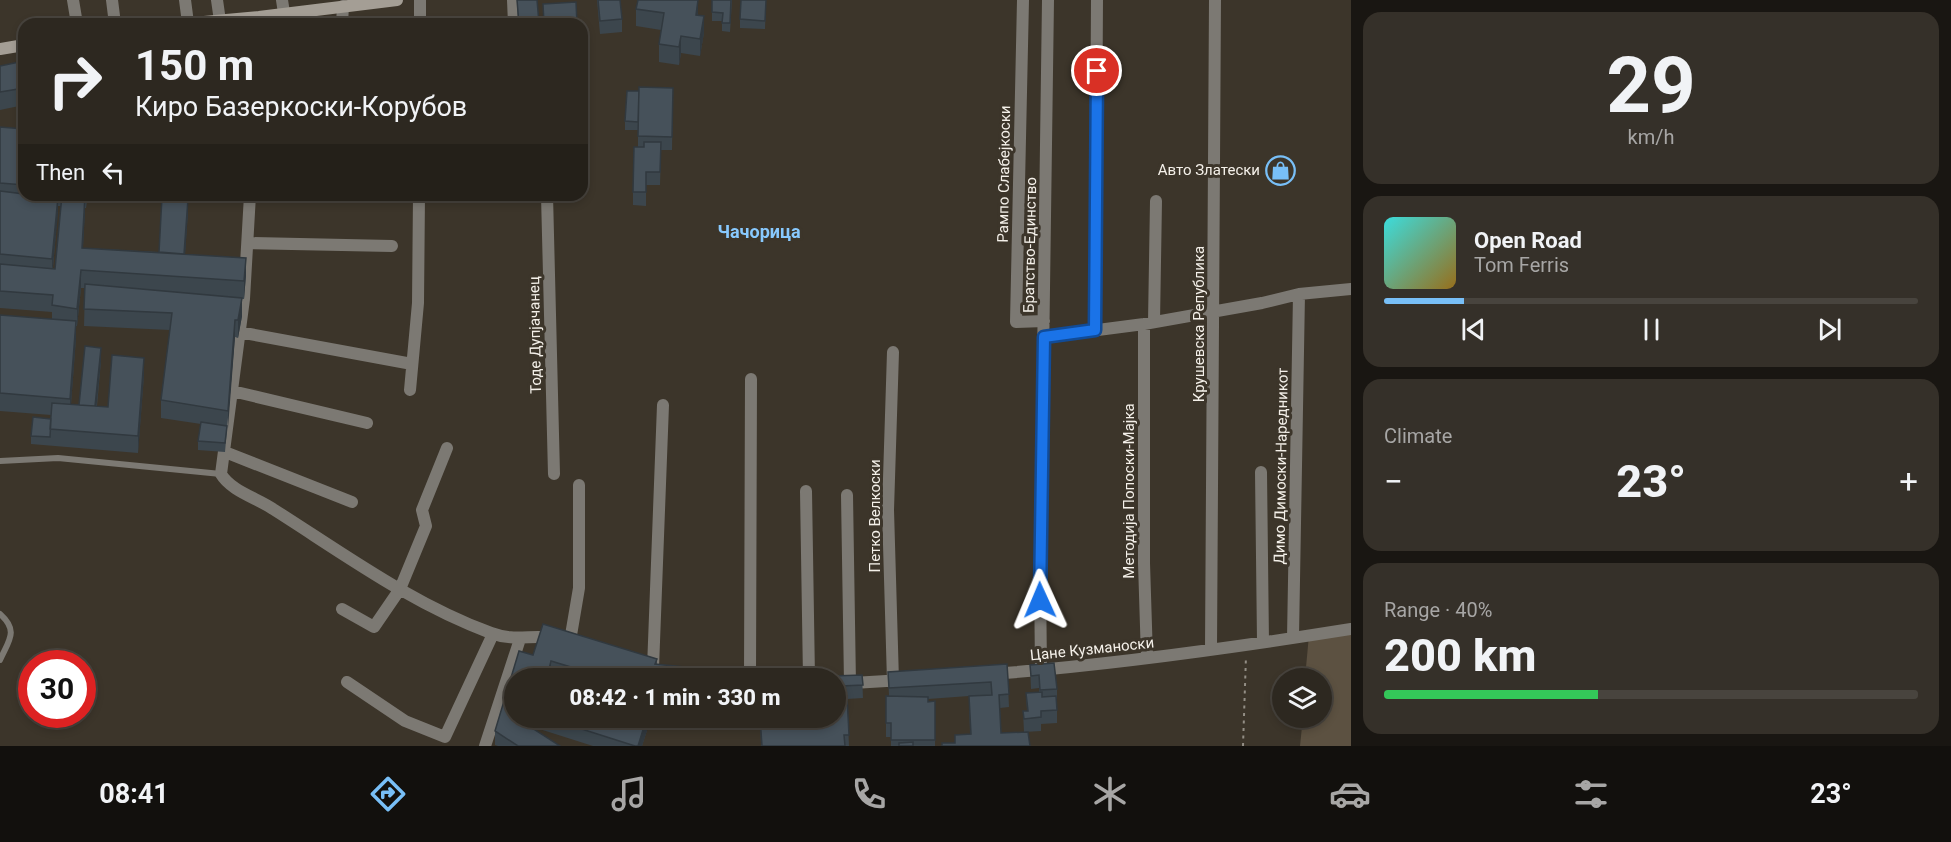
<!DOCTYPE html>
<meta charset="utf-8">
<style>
body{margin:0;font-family:Roboto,sans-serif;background:#353029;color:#f1f3f6;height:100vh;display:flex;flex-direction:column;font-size:22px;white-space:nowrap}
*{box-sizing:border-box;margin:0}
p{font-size:20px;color:#a7a6a5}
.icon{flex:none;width:33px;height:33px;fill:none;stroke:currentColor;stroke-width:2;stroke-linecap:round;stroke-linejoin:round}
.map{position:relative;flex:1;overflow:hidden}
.details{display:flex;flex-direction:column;gap:12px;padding:12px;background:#191612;width:600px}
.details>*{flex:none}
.hud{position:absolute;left:18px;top:18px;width:570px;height:183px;border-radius:18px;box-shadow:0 3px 9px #0003,0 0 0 2px #48443e;background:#2d2820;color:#f1f3f6;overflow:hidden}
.tools{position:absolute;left:1272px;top:668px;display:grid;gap:12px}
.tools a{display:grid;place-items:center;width:60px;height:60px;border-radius:50%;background:#2d2820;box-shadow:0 3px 9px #0003,0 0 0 2px #48443e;font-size:30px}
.speed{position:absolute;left:18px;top:650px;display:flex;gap:12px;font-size:30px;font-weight:700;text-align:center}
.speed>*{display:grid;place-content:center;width:78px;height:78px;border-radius:50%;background:#2d2820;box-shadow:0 3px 9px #0003,0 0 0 2px #48443e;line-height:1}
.speed .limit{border:9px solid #d22;background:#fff;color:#111}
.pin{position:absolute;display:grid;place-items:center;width:51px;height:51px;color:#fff;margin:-26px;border:3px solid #fff;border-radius:50%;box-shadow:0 2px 6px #0007}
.me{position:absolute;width:66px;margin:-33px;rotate:359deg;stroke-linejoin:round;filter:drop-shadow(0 0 4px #0008)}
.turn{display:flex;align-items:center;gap:21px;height:126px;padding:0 18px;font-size:27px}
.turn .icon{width:78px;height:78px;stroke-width:2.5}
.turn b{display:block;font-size:42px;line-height:51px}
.then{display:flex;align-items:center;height:57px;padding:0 18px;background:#0003;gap:12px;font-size:22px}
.big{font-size:45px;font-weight:800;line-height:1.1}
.details .widget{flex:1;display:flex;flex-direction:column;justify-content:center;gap:9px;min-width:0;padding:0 21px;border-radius:18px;background:#353029}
.details .dial{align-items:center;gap:0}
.dial b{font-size:78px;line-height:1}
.song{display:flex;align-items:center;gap:18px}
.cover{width:72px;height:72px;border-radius:9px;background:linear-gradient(135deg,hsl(180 70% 55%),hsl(40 70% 35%))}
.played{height:6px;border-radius:3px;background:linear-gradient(90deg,#78bff7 15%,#48443e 15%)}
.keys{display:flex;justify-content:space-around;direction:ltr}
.heat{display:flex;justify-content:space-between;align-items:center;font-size:33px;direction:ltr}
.charge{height:9px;border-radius:4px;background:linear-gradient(90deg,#34c759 40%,#48443e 0)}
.trip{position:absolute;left:504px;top:668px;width:342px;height:60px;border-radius:30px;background:#2d2820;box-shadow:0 3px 9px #0003,0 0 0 2px #48443e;font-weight:800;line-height:60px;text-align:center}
.tabs{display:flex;height:96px;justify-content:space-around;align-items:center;background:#12100d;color:#a7a6a5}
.tabs .icon{width:42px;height:42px}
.tabs .current{color:#78bff7}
.tabs b{font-size:27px;color:#f1f3f6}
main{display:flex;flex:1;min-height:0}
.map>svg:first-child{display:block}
.green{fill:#5c5141}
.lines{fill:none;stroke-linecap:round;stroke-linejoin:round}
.path{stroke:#938e85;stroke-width:2;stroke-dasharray:3 4.5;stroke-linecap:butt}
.lane{stroke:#7c7973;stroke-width:6}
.street{stroke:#7c7973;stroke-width:12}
.secondary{stroke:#a49e95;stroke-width:12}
.wall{fill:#3c464d;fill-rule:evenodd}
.shaded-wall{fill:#31393f}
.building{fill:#46515a;stroke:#31393f;stroke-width:1.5}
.route-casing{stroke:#114b97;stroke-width:15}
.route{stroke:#1a73e8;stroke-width:10}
.labels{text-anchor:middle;stroke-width:6;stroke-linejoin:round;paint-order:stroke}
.poi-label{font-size:15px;fill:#f4f0e9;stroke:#3c352a;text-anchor:end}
.street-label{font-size:15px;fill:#f4f0e9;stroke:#3c352a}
.quarter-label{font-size:18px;font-weight:bold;fill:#88c9fe;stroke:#3c352a}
</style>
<main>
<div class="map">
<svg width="1351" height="746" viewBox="0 0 1351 746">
<rect width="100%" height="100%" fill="#3c352a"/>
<path class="green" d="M1351 629V746H1300L1303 717H1322V678H1305L1309 635Z"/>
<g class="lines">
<path class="path" d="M1243 746 1246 656"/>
<path class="lane" d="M0 461 58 458 221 474
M0 614C19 631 9 640 0 660"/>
<path class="street" d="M73 0 77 24
M112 0 115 24
M185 0 188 23
M217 0 220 21
M282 0 284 13
M513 0 514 24
M1023 0 1016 322 1044 321
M342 24 343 6
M420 24V0
M250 195 244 299 221 474C231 491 257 498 273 509 344 554 412 604 491 633 515 642 532 634 554 638
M547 195 554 474
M248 243 392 246
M1154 322 1156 201
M1144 324V563L1147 658
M1095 329 1097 0
M239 332 412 364
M1044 337 1144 324 1262 303 1299 294 1351 289
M893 352 888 510 893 681
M410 390 418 303 419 195
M232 391 367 423
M225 452 352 502
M1261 472 1263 642
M806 491 809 678
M847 495 850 684
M342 609 374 627 400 589 426 526 422 510 447 448
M1293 638 1299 294
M570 641 579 588V485
M1211 649 1215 0
M653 668 663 405
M1041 670 1040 577 1048 0
M992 674C1112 665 1232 648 1351 629
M750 678 751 379
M347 682 405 721 445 737 493 634
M836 684 903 680
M485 746 520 639"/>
<path class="secondary" d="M182 24 259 17 397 0
M0 49 24 45"/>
</g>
<path class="wall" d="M517 0H537L539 24H518Z
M597 0H620L622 19V32L600 34Z
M698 0V15L704 33 700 56 681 53 679 65 659 62V44L661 30 636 26V9Z
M712 0H732L730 32 722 31V21H712Z
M766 0 765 29 740 28V19Z
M24 61V105L0 110V66Z
M673 88 672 150H661L660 185H646V206L633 205V192L638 147V130H625V121L639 91Z
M0 127 24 129V195H88L86 208H85L83 248 159 252 188 212 185 254 246 275 244 299H242V316L238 338 235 337 225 452 198 450V441L201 424 161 418V400L170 330 84 326 85 288H81L77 326H76V338L71 404 79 405 101 361 97 406 108 407 144 375 138 453 31 444V436L51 419V415L0 411V315L52 319V312L0 308ZM58 206H61L55 269 53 268Z
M543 624 657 659V664L753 674V678H514V717H526L524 723 560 746H498L495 745V731L519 651 533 655Z
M1007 664 1009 707 1000 708 1001 733 955 743V735L970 734 969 696 928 699V702L935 701V746H891V737H886V696H889L888 672Z
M1030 665 1057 689V723L1041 724V731L1024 732 1023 711H1027L1026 693 1039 692V688L1031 689Z
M862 675 863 698 847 699 849 746H761L760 717H836V678Z
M530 717H651V718L642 746H593L530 726Z"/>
<path class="shaded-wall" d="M698 0V12L696 32V15Z
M704 16V33L700 56V39Z
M681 36V53L679 65V47Z
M85 195V212L82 265V248Z
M58 197V214L52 276V259Z
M188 199V212L184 271V258Z
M246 258V275L244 299V281Z
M81 270V288L77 326V309Z
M242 298V316L238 338V320Z
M235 320V337L228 428V411Z
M76 321V338L70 417V399Z
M101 348V361L95 421V408Z
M144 358V375L138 453V436Z
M551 661V674L548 673Z
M522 717H526L521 734V721Z
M647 717H651V718L642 746H638Z"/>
<path class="building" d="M517 0H537L539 23 519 24Z
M598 0H620L622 19 600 21Z
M638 0H698L696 15 704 16 700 39 681 36 679 47 659 44 664 13 636 9Z
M712 0H731L730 23H722L723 13 712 12Z
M741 0H766L765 21 740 19Z
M576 2 577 24H544L543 4Z
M165 21 227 22V24H165Z
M24 61V88L0 92V66Z
M639 87 673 88 672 137 638 136Z
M627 91H639L638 122 625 121Z
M0 127 24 129V185L0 183Z
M644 142H661L660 172H646V192H633L634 147H644Z
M0 191 24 194V195H40L58 197 52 259 0 254Z
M62 195H85L82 248 246 258 244 281 81 270 77 309 52 305 53 295 0 291V264L55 269Z
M162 197 188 199 184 254 159 252Z
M85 284 242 298 238 320H235L228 411 161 400 172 313 84 309Z
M0 315 76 321 70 399 0 393Z
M85 346 101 348 95 406 79 405Z
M112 355 144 358 138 436 50 429 52 403 108 407Z
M33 417 51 419 50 437 31 436Z
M201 422 227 426 225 443 198 441Z
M543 624 657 659 655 664 753 674V678H607L551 661 548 673 565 678H540L541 677 536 675 535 678H514V717H522L521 721 560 746H518L495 731 519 651 533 655Z
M1054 663 1057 689 1040 690 1039 675 1031 676 1030 665Z
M1007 664 1009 694 999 695 1001 733 1028 732 1030 746H942V743H955V735L971 734 969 696 992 695 991 682 889 688 888 672Z
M862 675 863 685 842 686 843 697 847 696 849 735H844L845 746H762L760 717H836V678H772Z
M1042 692V697L1056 696 1057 710 1041 711V717L1024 719 1023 711H1028L1026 693Z
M886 696 928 697V702L935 701V740H891V723H886Z
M544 717H647L638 746H635Z
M913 742V746H899V743Z"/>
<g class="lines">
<defs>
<path id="route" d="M1040 600 1044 337 1095 330 1097 71"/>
</defs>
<use href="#route" class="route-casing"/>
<use href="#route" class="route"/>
</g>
<defs>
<symbol id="shop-ring" viewBox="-11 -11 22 22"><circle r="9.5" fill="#3c352a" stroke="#78bff7" stroke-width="1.5"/><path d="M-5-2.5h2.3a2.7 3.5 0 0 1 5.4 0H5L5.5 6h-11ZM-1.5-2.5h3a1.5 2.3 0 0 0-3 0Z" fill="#78bff7"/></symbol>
</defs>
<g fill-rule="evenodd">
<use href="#shop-ring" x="1264" y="154" width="33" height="33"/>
</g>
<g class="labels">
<g class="poi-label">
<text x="1260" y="175">Авто Златески</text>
</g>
<g class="street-label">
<text transform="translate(1004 174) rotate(-89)" y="5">Рампо Слабејкоски</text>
<text transform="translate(1030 245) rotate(-89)" y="5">Братство-Единство</text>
<text transform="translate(1199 324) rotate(-90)" y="5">Крушевска Република</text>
<text transform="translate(535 335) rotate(-91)" y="5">Тоде Дупјачанец</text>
<text transform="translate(1281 466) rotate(-89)" y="5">Димо Димоски-Наредникот</text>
<text transform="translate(1129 491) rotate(-90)" y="5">Методија Попоски-Мајка</text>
<text transform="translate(875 516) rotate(-90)" y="5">Петко Велкоски</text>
<text transform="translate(1092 649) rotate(-6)" y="5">Цане Кузманоски</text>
</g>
<g class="quarter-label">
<text x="759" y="238">Чачорица</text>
</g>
</g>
</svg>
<div class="tools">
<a><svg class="icon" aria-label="layers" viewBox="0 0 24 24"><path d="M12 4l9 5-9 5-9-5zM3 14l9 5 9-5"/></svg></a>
</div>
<div class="speed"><div class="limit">30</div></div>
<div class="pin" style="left:1097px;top:71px;background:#d93025"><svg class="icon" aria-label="arrive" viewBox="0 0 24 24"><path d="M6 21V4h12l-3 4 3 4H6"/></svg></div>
<svg class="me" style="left:1040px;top:600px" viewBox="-20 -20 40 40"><path d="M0-17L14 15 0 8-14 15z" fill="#1a73e8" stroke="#fff" stroke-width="4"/></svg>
<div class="trip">08:42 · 1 min · 330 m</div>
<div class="hud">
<div class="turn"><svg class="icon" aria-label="right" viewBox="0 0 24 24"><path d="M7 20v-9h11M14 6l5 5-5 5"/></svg><div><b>150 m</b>Киро Базеркоски-Корубов</div></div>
<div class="then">Then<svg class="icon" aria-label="left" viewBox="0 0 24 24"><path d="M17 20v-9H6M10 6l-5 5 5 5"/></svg></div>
</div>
</div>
<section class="details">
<div class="widget dial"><b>29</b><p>km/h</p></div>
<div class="widget">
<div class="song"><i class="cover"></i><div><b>Open Road</b><p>Tom Ferris</p></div></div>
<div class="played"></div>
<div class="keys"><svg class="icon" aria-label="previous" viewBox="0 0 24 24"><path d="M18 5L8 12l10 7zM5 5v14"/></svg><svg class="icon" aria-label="pause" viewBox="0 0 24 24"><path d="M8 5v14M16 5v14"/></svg><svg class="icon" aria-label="next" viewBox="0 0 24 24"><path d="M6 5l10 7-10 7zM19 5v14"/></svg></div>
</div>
<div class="widget"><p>Climate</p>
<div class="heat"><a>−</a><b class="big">23°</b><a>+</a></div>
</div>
<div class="widget"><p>Range · 40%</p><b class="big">200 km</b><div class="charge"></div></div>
</section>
</main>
<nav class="tabs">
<b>08:41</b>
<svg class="icon current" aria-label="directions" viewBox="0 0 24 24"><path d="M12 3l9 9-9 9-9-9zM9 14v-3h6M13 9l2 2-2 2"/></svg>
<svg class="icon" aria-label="music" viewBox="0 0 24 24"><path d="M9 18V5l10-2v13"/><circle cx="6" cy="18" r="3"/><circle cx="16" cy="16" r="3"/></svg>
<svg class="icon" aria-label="phone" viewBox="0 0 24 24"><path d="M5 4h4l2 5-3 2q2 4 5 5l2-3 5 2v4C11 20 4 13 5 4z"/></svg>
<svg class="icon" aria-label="climate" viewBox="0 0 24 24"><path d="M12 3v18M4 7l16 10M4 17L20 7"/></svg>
<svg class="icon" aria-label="car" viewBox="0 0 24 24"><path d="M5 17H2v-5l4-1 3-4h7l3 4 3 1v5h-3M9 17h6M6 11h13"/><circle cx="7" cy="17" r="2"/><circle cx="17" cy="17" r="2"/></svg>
<svg class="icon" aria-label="filters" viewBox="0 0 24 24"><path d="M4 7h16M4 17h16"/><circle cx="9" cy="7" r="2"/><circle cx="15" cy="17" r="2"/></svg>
<b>23°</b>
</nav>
